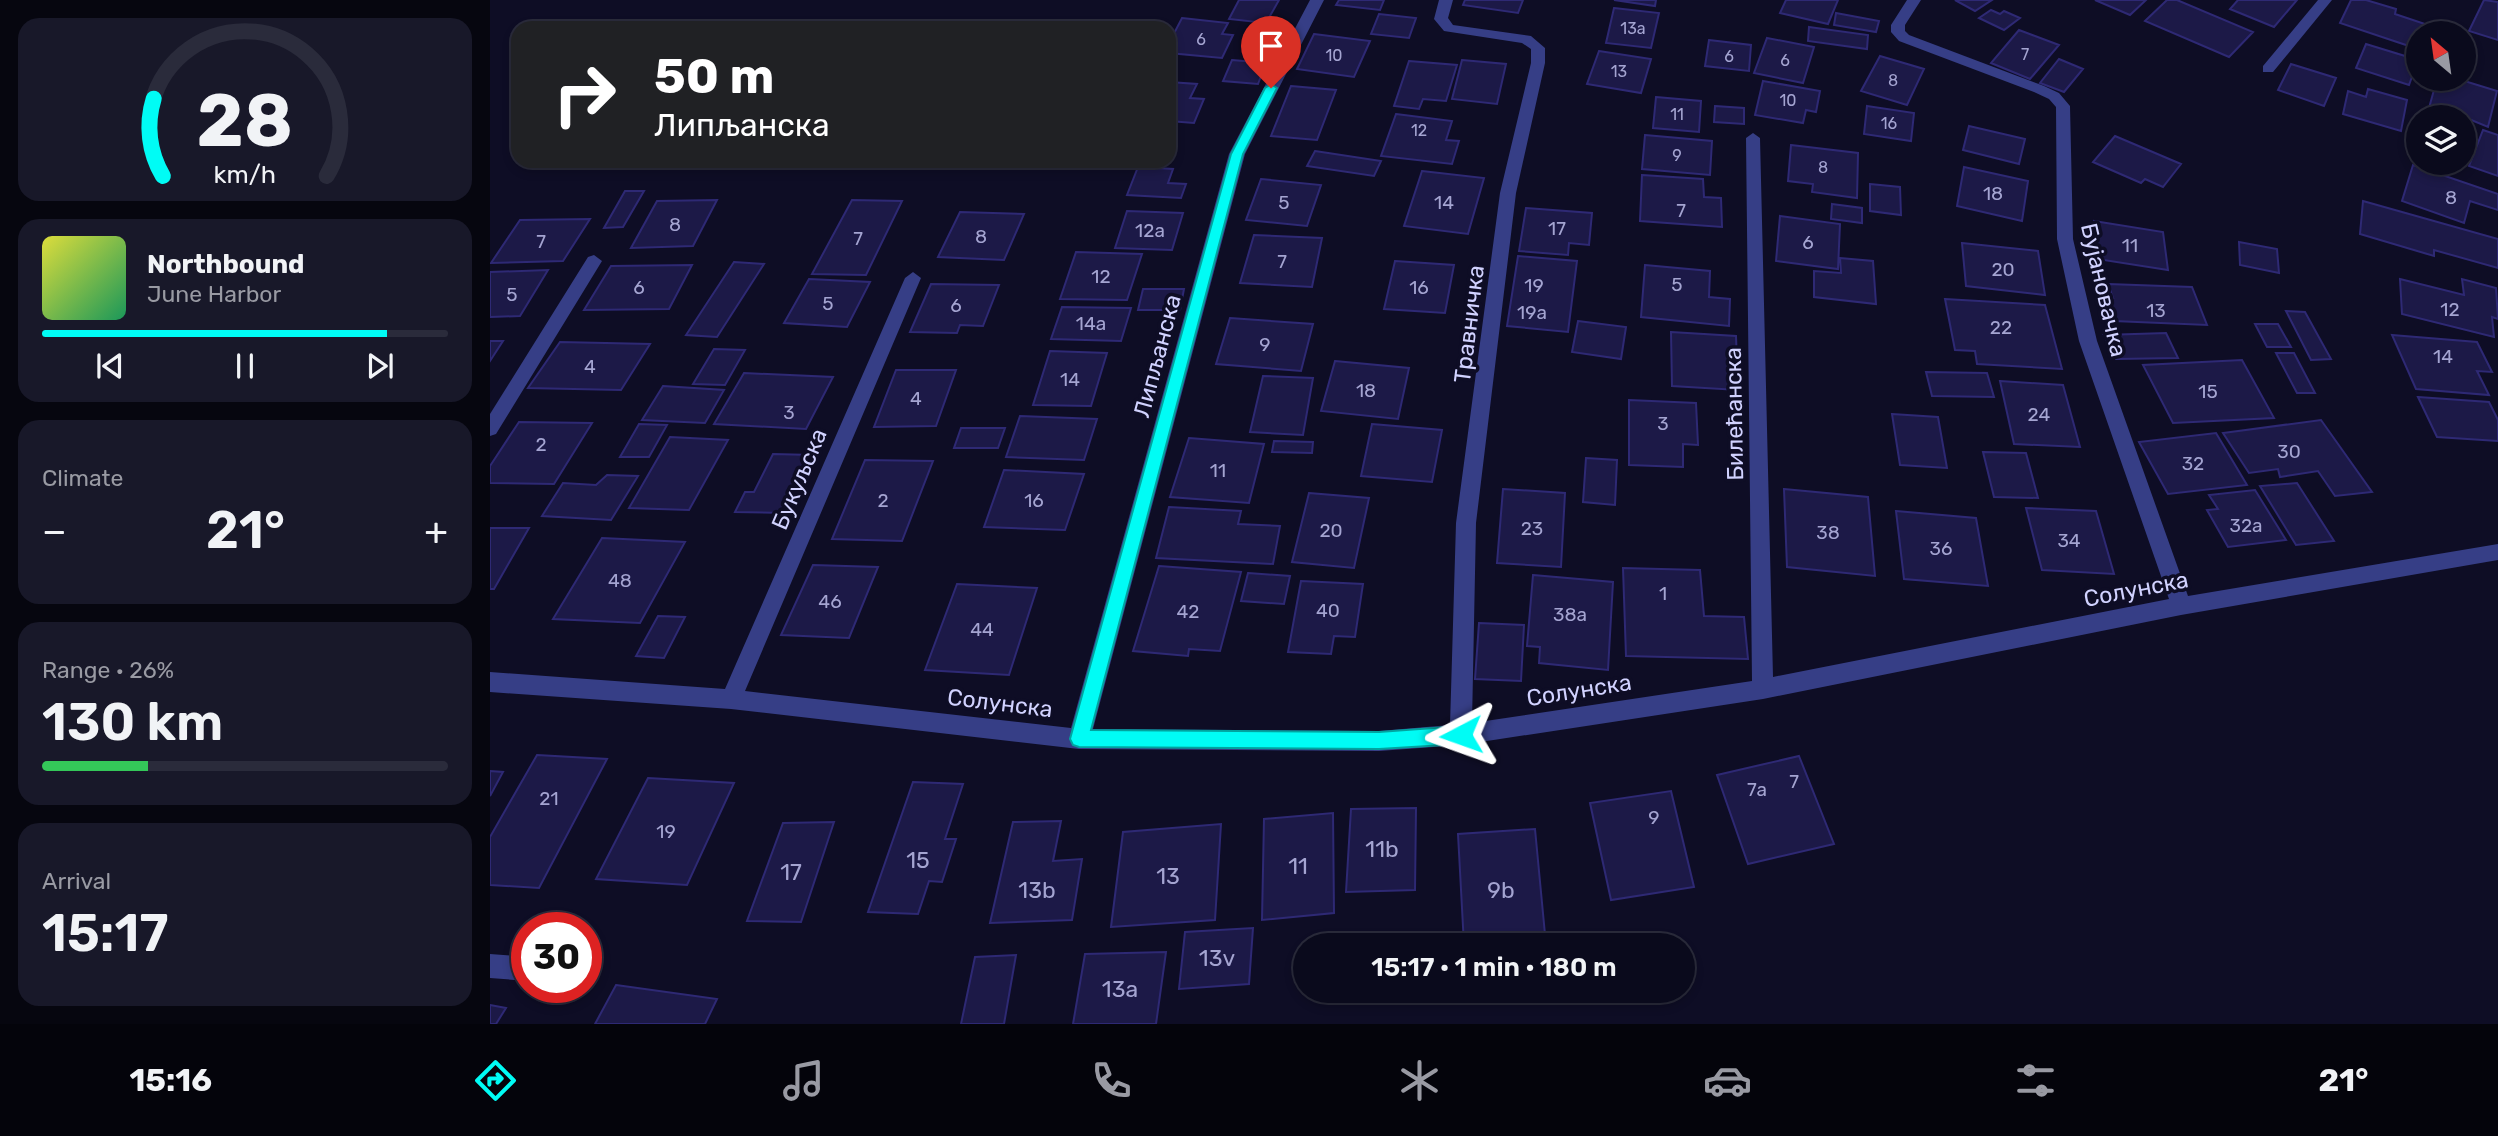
<!DOCTYPE html>
<meta charset="utf-8">
<style>
body{margin:0;font-family:Rubik,sans-serif;background:#181829;color:#f1f3f6;height:100vh;display:flex;flex-direction:column;font-size:26px;white-space:nowrap}
*{box-sizing:border-box;margin:0}
p{font-size:23px;color:#999aa3}
.icon{flex:none;width:38px;height:38px;fill:none;stroke:currentColor;stroke-width:2;stroke-linecap:round;stroke-linejoin:round}
.map{position:relative;flex:1;overflow:hidden}
.panel{display:flex;flex-direction:column;gap:18px;padding:18px;background:#06060f;width:490px}
.panel>*{flex:none}
.hud{position:absolute;left:21px;top:21px;width:665px;height:147px;border-radius:21px;box-shadow:0 4px 10px #0003,0 0 0 2px #2a2b3b;background:#202124;color:#fff;overflow:hidden}
.needle{width:46px;rotate:331deg}
.tools{position:absolute;left:1916px;top:21px;display:grid;gap:14px}
.tools a{display:grid;place-items:center;width:70px;height:70px;border-radius:50%;background:#0a0a1c;box-shadow:0 4px 10px #0003,0 0 0 2px #2a2b3b;font-size:35px}
.speed{position:absolute;left:21px;top:912px;display:flex;gap:14px;font-size:35px;font-weight:700;text-align:center}
.speed>*{display:grid;place-content:center;width:91px;height:91px;border-radius:50%;background:#0a0a1c;box-shadow:0 4px 10px #0003,0 0 0 2px #2a2b3b;line-height:1}
.speed .limit{border:10px solid #d22;background:#fff;color:#111}
.pin{position:absolute;display:grid;place-items:center;width:60px;height:60px;color:#fff;margin:-72px -30px;border-radius:50% 50% 50% 0;rotate:-45deg;box-shadow:0 0 7px #0007}
.pin .icon{rotate:45deg}
.me{position:absolute;width:77px;margin:-38px;rotate:266deg;stroke-linejoin:round;filter:drop-shadow(0 0 5px #0008)}
.turn{display:flex;align-items:center;gap:24px;height:147px;padding:0 28px;font-size:32px}
.turn .icon{width:91px;height:91px;stroke-width:2.5}
.turn b{display:block;font-size:49px;line-height:60px}
.big{font-size:52px;font-weight:600;line-height:1.1}
.panel .tile{flex:1;display:flex;flex-direction:column;justify-content:center;gap:10px;min-width:0;padding:0 24px;border-radius:21px;background:#181829}
.panel .dial{align-items:center;gap:0}
.dial svg{height:182px;overflow:visible;fill:none;stroke:#2a2b3b;stroke-width:7;stroke-linecap:round;text-anchor:middle}
.dial text{fill:#f1f3f6;stroke:none}
.song{display:flex;align-items:center;gap:21px}
.cover{width:84px;height:84px;border-radius:10px;background:linear-gradient(135deg,hsl(60 70% 55%),hsl(150 70% 35%))}
.played{height:7px;border-radius:4px;background:linear-gradient(90deg,#00fcf5 85%,#2a2b3b 85%)}
.keys{display:flex;justify-content:space-around;direction:ltr}
.heat{display:flex;justify-content:space-between;align-items:center;font-size:38px;direction:ltr}
.charge{height:10px;border-radius:5px;background:linear-gradient(90deg,#34c759 26%,#2a2b3b 0)}
.trip{position:absolute;left:803px;top:933px;width:402px;height:70px;border-radius:35px;background:#0a0a1c;box-shadow:0 4px 10px #0003,0 0 0 2px #2a2b3b;font-weight:600;line-height:70px;text-align:center}
.tab-bar{display:flex;height:112px;justify-content:space-around;align-items:center;background:#04040b;color:#999aa3}
.tab-bar .icon{width:49px;height:49px}
.tab-bar .current{color:#00fcf5}
.tab-bar b{font-size:32px;color:#f1f3f6}
main{display:flex;flex:1;min-height:0}
.map>svg:first-child{display:block}
.building{fill:#1c1947;stroke:#2e2974;stroke-width:2}
.lines{fill:none;stroke-linecap:round;stroke-linejoin:round}
.minor{fill:#363e86;fill-rule:evenodd}
.route{fill:#00fcf5;stroke:#00a49f;stroke-width:2}
.labels{text-anchor:middle;stroke-width:7;stroke-linejoin:round;paint-order:stroke}
.far-number-label{font-size:16px;fill:#a4a4d1}
.number-label{font-size:19px;fill:#a4a4d1}
.street-label{font-size:23px;fill:#d1d2ff;stroke:#0e0d25}
.near-number-label{font-size:23px;fill:#a4a4d1}
</style>
<main>
<section class="panel">
<div class="tile dial"><svg viewBox="0 0 100 80">
<path d="M14 69A42 42 0 1 1 86 69"/>
<path d="M14 69A42 42 0 0 1 10 35" stroke="#00fcf5"/>
<text x="50" y="56" font-size="32" font-weight="700">28</text>
<text x="50" y="72" font-size="11">km/h</text>
</svg></div>
<div class="tile">
<div class="song"><i class="cover"></i><div><b>Northbound</b><p>June Harbor</p></div></div>
<div class="played"></div>
<div class="keys"><svg class="icon" aria-label="previous" viewBox="0 0 24 24"><path d="M18 5L8 12l10 7zM5 5v14"/></svg><svg class="icon" aria-label="pause" viewBox="0 0 24 24"><path d="M8 5v14M16 5v14"/></svg><svg class="icon" aria-label="next" viewBox="0 0 24 24"><path d="M6 5l10 7-10 7zM19 5v14"/></svg></div>
</div>
<div class="tile"><p>Climate</p>
<div class="heat"><a>−</a><b class="big">21°</b><a>+</a></div>
</div>
<div class="tile"><p>Range · 26%</p><b class="big">130 km</b><div class="charge"></div></div>
<div class="tile"><p>Arrival</p><b class="big">15:17</b></div>
</section>
<div class="map">
<svg width="2008" height="1024" viewBox="0 0 2008 1024">
<rect width="100%" height="100%" fill="#0e0d25"/>
<path class="building" d="M749 0H789L776 23 739 19Z
M849 0H894L890 10 846 5Z
M975 0H1033L1028 13 973 5Z
M1124 0H1166L1165 6Z
M1296 0H1348L1338 24 1290 13Z
M1465 0H1502L1485 11Z
M1605 0H1656L1640 15Z
M1677 0H1687L1763 32 1739 57 1655 21Z
M1748 0H1807L1784 27 1740 9Z
M1861 0H1876L1906 9 1905 14 1956 31 1955 33H1928V49L1850 23Z
M1994 0 2008 2V40L1979 31Z
M1124 8 1169 13 1161 48 1116 43Z
M1501 10 1510 14 1514 11 1530 18 1514 30 1489 18Z
M1346 13 1389 21 1386 32 1344 25Z
M889 14 926 18 919 38 881 34Z
M692 18 738 23 732 34 743 35 732 58 679 53V43Z
M1319 27 1378 35 1377 49 1318 41Z
M1529 30 1569 45 1540 79 1501 63Z
M824 34 880 41 864 77 807 69Z
M1277 38 1324 47 1313 83 1264 73Z
M1219 40 1261 45 1259 71 1215 66Z
M1876 44 1928 60 1919 85 1866 68Z
M1109 51 1161 59 1151 93 1097 84Z
M1390 56 1434 69 1417 105 1371 91Z
M1569 59 1593 69 1574 92 1550 83Z
M742 60 776 63 768 84 733 81Z
M972 60 1016 64 1007 104 962 99Z
M919 61 967 65 956 101 933 99 929 109 904 106Z
M1801 64 1846 78 1834 106 1788 90Z
M1947 79H1968L2007 91 1998 127 1974 117 1939 108Z
M1273 81 1330 91 1326 112 1316 110 1313 123 1265 115Z
M679 82 707 84 700 98 714 99 704 123 679 121Z
M801 86 846 90 827 140 781 136Z
M1878 89 1917 100 1911 131 1853 114 1858 91 1876 97Z
M1166 97 1211 101 1209 132 1163 128Z
M1225 106 1254 108V124L1224 122Z
M1377 106 1424 113 1421 141 1374 134Z
M906 114 962 121 956 140 969 141 962 164 891 156Z
M1479 126 1535 139 1529 164 1473 150Z
M1993 130 2008 135V176L1979 166Z
M1155 135 1222 141 1220 175 1152 169Z
M1625 136 1691 164 1673 187 1655 179 1651 183 1603 162Z
M1301 145 1368 153 1367 198 1322 192 1323 184 1298 181Z
M825 151 891 161 884 176 817 166Z
M1923 165 2008 194V210L1980 201 1974 223 1912 201Z
M648 167 683 169 678 183 696 184 691 198 637 195Z
M1474 167 1538 181 1532 221 1467 206Z
M932 171 994 178 978 234 914 226Z
M1152 175 1213 179 1214 197 1231 198 1232 227 1150 221Z
M771 179 831 185 817 226 756 220Z
M1380 184 1410 187 1411 215 1380 211Z
M135 191H154L133 227 114 228Z
M227 200 203 246 141 248 167 201Z
M362 200 412 201 376 275 322 274Z
M1873 201 2008 239V268L1944 250V256L1870 234Z
M1342 204 1372 208V223L1341 219Z
M1036 208 1102 213 1099 245 1079 243 1078 255 1029 251Z
M637 211 693 213 682 250 625 248Z
M470 212 534 214 514 260 448 257Z
M1290 216 1350 224 1348 269 1286 261Z
M100 219 73 261 1 263 30 220Z
M1604 221 1673 232 1678 270 1607 259Z
M764 235 832 238 822 287 750 283Z
M1749 242 1787 249 1789 273 1750 265Z
M1472 243 1548 251 1555 295 1476 286Z
M586 252 652 254 637 300 570 299Z
M1028 256 1087 261 1078 332 1017 326Z
M1350 258 1383 261 1386 304 1324 297V271L1351 273Z
M905 261 964 265 955 313 894 309Z
M244 262 274 264 227 337 196 335Z
M202 265 179 309 94 310 121 266Z
M1155 265 1220 271 1219 297 1240 299 1239 326 1151 317Z
M58 270 30 316 0 317V272Z
M319 279 380 282 357 327 294 323Z
M1910 279 1974 295 1972 279 2006 288 2008 319 2002 317 2004 337 1912 314Z
M441 284 509 285 493 326 470 325 467 333 420 332Z
M1618 284 1702 287 1717 325 1624 321 1617 298H1623Z
M653 289H694L690 310H648Z
M1455 299 1555 305 1572 369 1487 364 1485 351 1465 350Z
M572 307 641 308 631 341 561 339Z
M1796 311 1815 312 1841 359 1821 360Z
M740 318 823 324 811 371 726 364Z
M1088 321 1136 327 1131 359 1082 352Z
M1765 324H1788L1801 347H1777Z
M1181 332 1246 336 1248 390 1182 386Z
M1676 333 1688 358 1626 359 1614 335Z
M1902 335 1987 342 2002 372 1987 371 1999 395 1926 389Z
M0 341H13L0 361Z
M70 342 160 344 131 390 38 388Z
M224 349 255 350 235 385 203 384Z
M560 351 617 353 601 406 543 405Z
M1786 353H1804L1825 393H1807Z
M1752 360 1784 418 1683 423 1653 365Z
M845 361 919 368 908 419 831 411Z
M406 370H466L446 426 384 427Z
M1436 372 1497 373 1504 397 1442 396Z
M254 373 343 377 316 429 224 424Z
M773 376 823 378 813 435 760 432Z
M1510 381 1573 385 1590 447 1524 444Z
M173 386 234 390 215 423 152 420Z
M1928 397 1999 402 2008 420V441L1947 437Z
M1139 400 1206 403 1208 445 1193 444V467L1139 465Z
M1402 414 1448 417 1457 468 1410 465Z
M530 416 607 419 594 460 516 457Z
M1831 420 1882 492 1845 496 1828 471 1790 477 1788 469 1759 473 1733 433Z
M29 422 102 423 64 484 0 483V466Z
M149 424 177 425 159 457H130Z
M882 424 952 430 942 482 871 476Z
M471 428H515L508 448H464Z
M1726 433 1757 485 1678 494 1649 442Z
M180 437 238 440 199 510 139 508Z
M699 438 774 444 759 503 680 497Z
M784 441 823 442 822 453 782 452Z
M1493 452 1536 453 1548 498 1504 497Z
M283 454 322 455 294 513 245 512 255 492H264Z
M1096 458 1127 460 1125 505 1093 502Z
M375 460 443 461 412 541 342 539Z
M514 470 594 474 575 530 494 527Z
M117 475 148 476 121 520 52 516 73 483 106 485Z
M1807 483 1844 541 1806 545 1770 486Z
M1013 489 1075 493 1071 567 1007 563Z
M1294 489 1378 497 1385 576 1297 567Z
M1765 490 1796 540 1738 547 1717 510 1728 509 1719 495Z
M819 493 879 498 864 568 802 562Z
M679 507 751 511 748 524 790 526 783 564 666 558Z
M1536 508 1606 511 1624 574 1552 570Z
M1406 511 1486 518 1498 586 1414 579Z
M0 528H39L4 589H0Z
M112 538 195 542 150 623 63 619Z
M323 565 388 567 359 638 291 635Z
M669 566 751 572 730 651 699 649 698 656 643 651Z
M1133 568 1210 570 1214 616 1254 617 1258 659 1136 656Z
M758 573 800 576 794 604 751 601Z
M1043 575 1123 582 1118 670 1049 663 1050 647 1037 646Z
M811 581 873 584 865 637 844 636 841 654 798 652Z
M467 584 547 588 519 675 435 670Z
M168 616 195 617 174 658 146 656Z
M989 623 1034 625 1031 681 985 679Z
M47 755 117 759 49 888 0 885V837Z
M1309 756 1344 844 1258 864 1227 775Z
M0 771 13 772 0 796Z
M158 778 244 783 197 885 106 879Z
M423 782 473 784 455 839H466L452 882 439 881 428 914 378 912Z
M1181 791 1204 887 1121 900 1100 803Z
M926 808 925 890 856 892 861 809Z
M843 813 844 913 772 920 774 819Z
M571 821 563 861 592 859 582 920 500 923 523 822Z
M344 822 311 922 257 921 293 823Z
M731 824 725 920 621 927 633 832Z
M1045 829 1056 945H974L968 834Z
M763 928 759 984 689 989 695 932Z
M676 952 666 1024H583L595 954Z
M526 955 514 1024H471L485 957Z
M126 985 227 999 215 1024H105Z
M0 1005 16 1008 6 1024H0Z"/>
<g class="lines">
<path class="minor" d="M820 0H834L755 154 603 729 889 731 960 725 966 523 1010 193 1041 63V49L1032 43 954 31 944 19 949 0H963L958 18 963 25 1041 36 1055 48V63L1026 193 986 523 982 723 1262 681 1256 138 1263 133 1270 138 1283 677 1679 599 1589 341 1567 239 1566 107 1559 99 1544 92 1409 41 1401 32V25L1417 0H1431L1415 25V31L1419 35 1554 86 1569 93 1580 106 1583 239 1607 341 1698 596 2008 544V560L1691 615 1273 699 971 745 889 751 589 749 241 709 0 692V672L235 689 415 278 423 272 431 278 255 691 581 728 739 154Z
M1828 0H1842L1783 72H1773V66Z
M104 255 112 261 6 434 0 436V414L98 257Z
M0 954 37 957V981L0 978Z"/>
</g>
<path class="route" d="M781 84 787 88 753 154 601 730 889 732 971 726 977 729 980 735 977 741 971 744 889 749 589 747 583 745 580 739 741 154 775 88Z"/>
<g class="labels">
<g class="far-number-label">
<text x="1143" y="34">13a</text>
<text x="711" y="45">6</text>
<text x="1535" y="60">7</text>
<text x="844" y="61">10</text>
<text x="1239" y="62">6</text>
<text x="1295" y="66">6</text>
<text x="1129" y="77">13</text>
<text x="1403" y="86">8</text>
<text x="1298" y="106">10</text>
<text x="1187" y="120">11</text>
<text x="1399" y="129">16</text>
<text x="929" y="136">12</text>
<text x="1187" y="161">9</text>
<text x="1333" y="173">8</text>
</g>
<g class="number-label">
<text x="1503" y="200">18</text>
<text x="1961" y="204">8</text>
<text x="794" y="209">5</text>
<text x="954" y="209">14</text>
<text x="1191" y="217">7</text>
<text x="185" y="231">8</text>
<text x="1067" y="235">17</text>
<text x="660" y="237">12a</text>
<text x="491" y="243">8</text>
<text x="368" y="245">7</text>
<text x="51" y="248">7</text>
<text x="1318" y="249">6</text>
<text x="1640" y="252">11</text>
<text x="792" y="268">7</text>
<text x="1513" y="276">20</text>
<text x="611" y="283">12</text>
<text x="1187" y="291">5</text>
<text x="1044" y="292">19</text>
<text x="149" y="294">6</text>
<text x="929" y="294">16</text>
<text x="22" y="301">5</text>
<text x="338" y="310">5</text>
<text x="466" y="312">6</text>
<text x="1960" y="316">12</text>
<text x="1666" y="317">13</text>
<text x="1042" y="319">19a</text>
<text x="601" y="330">14a</text>
<text x="1511" y="334">22</text>
<text x="775" y="351">9</text>
<text x="1953" y="363">14</text>
<text x="100" y="373">4</text>
<text x="580" y="386">14</text>
<text x="876" y="397">18</text>
<text x="1718" y="398">15</text>
<text x="426" y="405">4</text>
<text x="299" y="419">3</text>
<text x="1549" y="421">24</text>
<text x="1173" y="430">3</text>
<text x="51" y="451">2</text>
<text x="1799" y="458">30</text>
<text x="1703" y="470">32</text>
<text x="728" y="477">11</text>
<text x="393" y="507">2</text>
<text x="544" y="507">16</text>
<text x="1756" y="532">32a</text>
<text x="1042" y="535">23</text>
<text x="841" y="537">20</text>
<text x="1338" y="539">38</text>
<text x="1579" y="547">34</text>
<text x="1451" y="555">36</text>
<text x="130" y="587">48</text>
<text x="1173" y="600">1</text>
<text x="340" y="608">46</text>
<text x="838" y="617">40</text>
<text x="698" y="618">42</text>
<text x="1080" y="621">38a</text>
<text x="492" y="636">44</text>
<text x="1304" y="788">7</text>
<text x="1267" y="796">7a</text>
<text x="59" y="805">21</text>
<text x="1164" y="824">9</text>
<text x="176" y="838">19</text>
</g>
<g class="street-label">
<text transform="translate(1614 290) rotate(77)" y="8">Бујановачка</text>
<text transform="translate(979 324) rotate(-83)" y="8">Травничка</text>
<text transform="translate(667 356) rotate(-75)" y="8">Липљанска</text>
<text transform="translate(1244 414) rotate(-91)" y="8">Билећанска</text>
<text transform="translate(309 479) rotate(-67)" y="8">Букуљска</text>
<text transform="translate(1646 589) rotate(-11)" y="8">Солунска</text>
<text transform="translate(1089 690) rotate(-9)" y="8">Солунска</text>
<text transform="translate(510 703) rotate(7)" y="8">Солунска</text>
</g>
<g class="near-number-label">
<text x="892" y="857">11b</text>
<text x="428" y="868">15</text>
<text x="808" y="874">11</text>
<text x="301" y="880">17</text>
<text x="678" y="884">13</text>
<text x="547" y="898">13b</text>
<text x="1011" y="898">9b</text>
<text x="727" y="966">13v</text>
<text x="630" y="997">13a</text>
</g>
</g>
</svg>
<div class="tools">
<a><svg class="needle" viewBox="-14 -14 28 28"><path d="M0-13l5 13h-10z" fill="#e53935"/><path d="M0 13l5-13h-10z" fill="#999aa3"/></svg></a>
<a><svg class="icon" aria-label="layers" viewBox="0 0 24 24"><path d="M12 4l9 5-9 5-9-5zM3 14l9 5 9-5"/></svg></a>
</div>
<div class="speed"><div class="limit">30</div></div>
<div class="pin" style="left:781px;top:88px;background:#d93025"><svg class="icon" aria-label="arrive" viewBox="0 0 24 24"><path d="M6 21V4h12l-3 4 3 4H6"/></svg></div>
<svg class="me" style="left:971px;top:735px" viewBox="-20 -20 40 40"><path d="M0-17L14 15 0 8-14 15z" fill="#00fcf5" stroke="#fff" stroke-width="4"/></svg>
<div class="trip">15:17 · 1 min · 180 m</div>
<div class="hud">
<div class="turn"><svg class="icon" aria-label="right" viewBox="0 0 24 24"><path d="M7 20v-9h11M14 6l5 5-5 5"/></svg><div><b>50 m</b>Липљанска</div></div>
</div>
</div>
</main>
<nav class="tab-bar">
<b>15:16</b>
<svg class="icon current" aria-label="directions" viewBox="0 0 24 24"><path d="M12 3l9 9-9 9-9-9zM9 14v-3h6M13 9l2 2-2 2"/></svg>
<svg class="icon" aria-label="music" viewBox="0 0 24 24"><path d="M9 18V5l10-2v13"/><circle cx="6" cy="18" r="3"/><circle cx="16" cy="16" r="3"/></svg>
<svg class="icon" aria-label="phone" viewBox="0 0 24 24"><path d="M5 4h4l2 5-3 2q2 4 5 5l2-3 5 2v4C11 20 4 13 5 4z"/></svg>
<svg class="icon" aria-label="climate" viewBox="0 0 24 24"><path d="M12 3v18M4 7l16 10M4 17L20 7"/></svg>
<svg class="icon" aria-label="car" viewBox="0 0 24 24"><path d="M5 17H2v-5l4-1 3-4h7l3 4 3 1v5h-3M9 17h6M6 11h13"/><circle cx="7" cy="17" r="2"/><circle cx="17" cy="17" r="2"/></svg>
<svg class="icon" aria-label="filters" viewBox="0 0 24 24"><path d="M4 7h16M4 17h16"/><circle cx="9" cy="7" r="2"/><circle cx="15" cy="17" r="2"/></svg>
<b>21°</b>
</nav>
